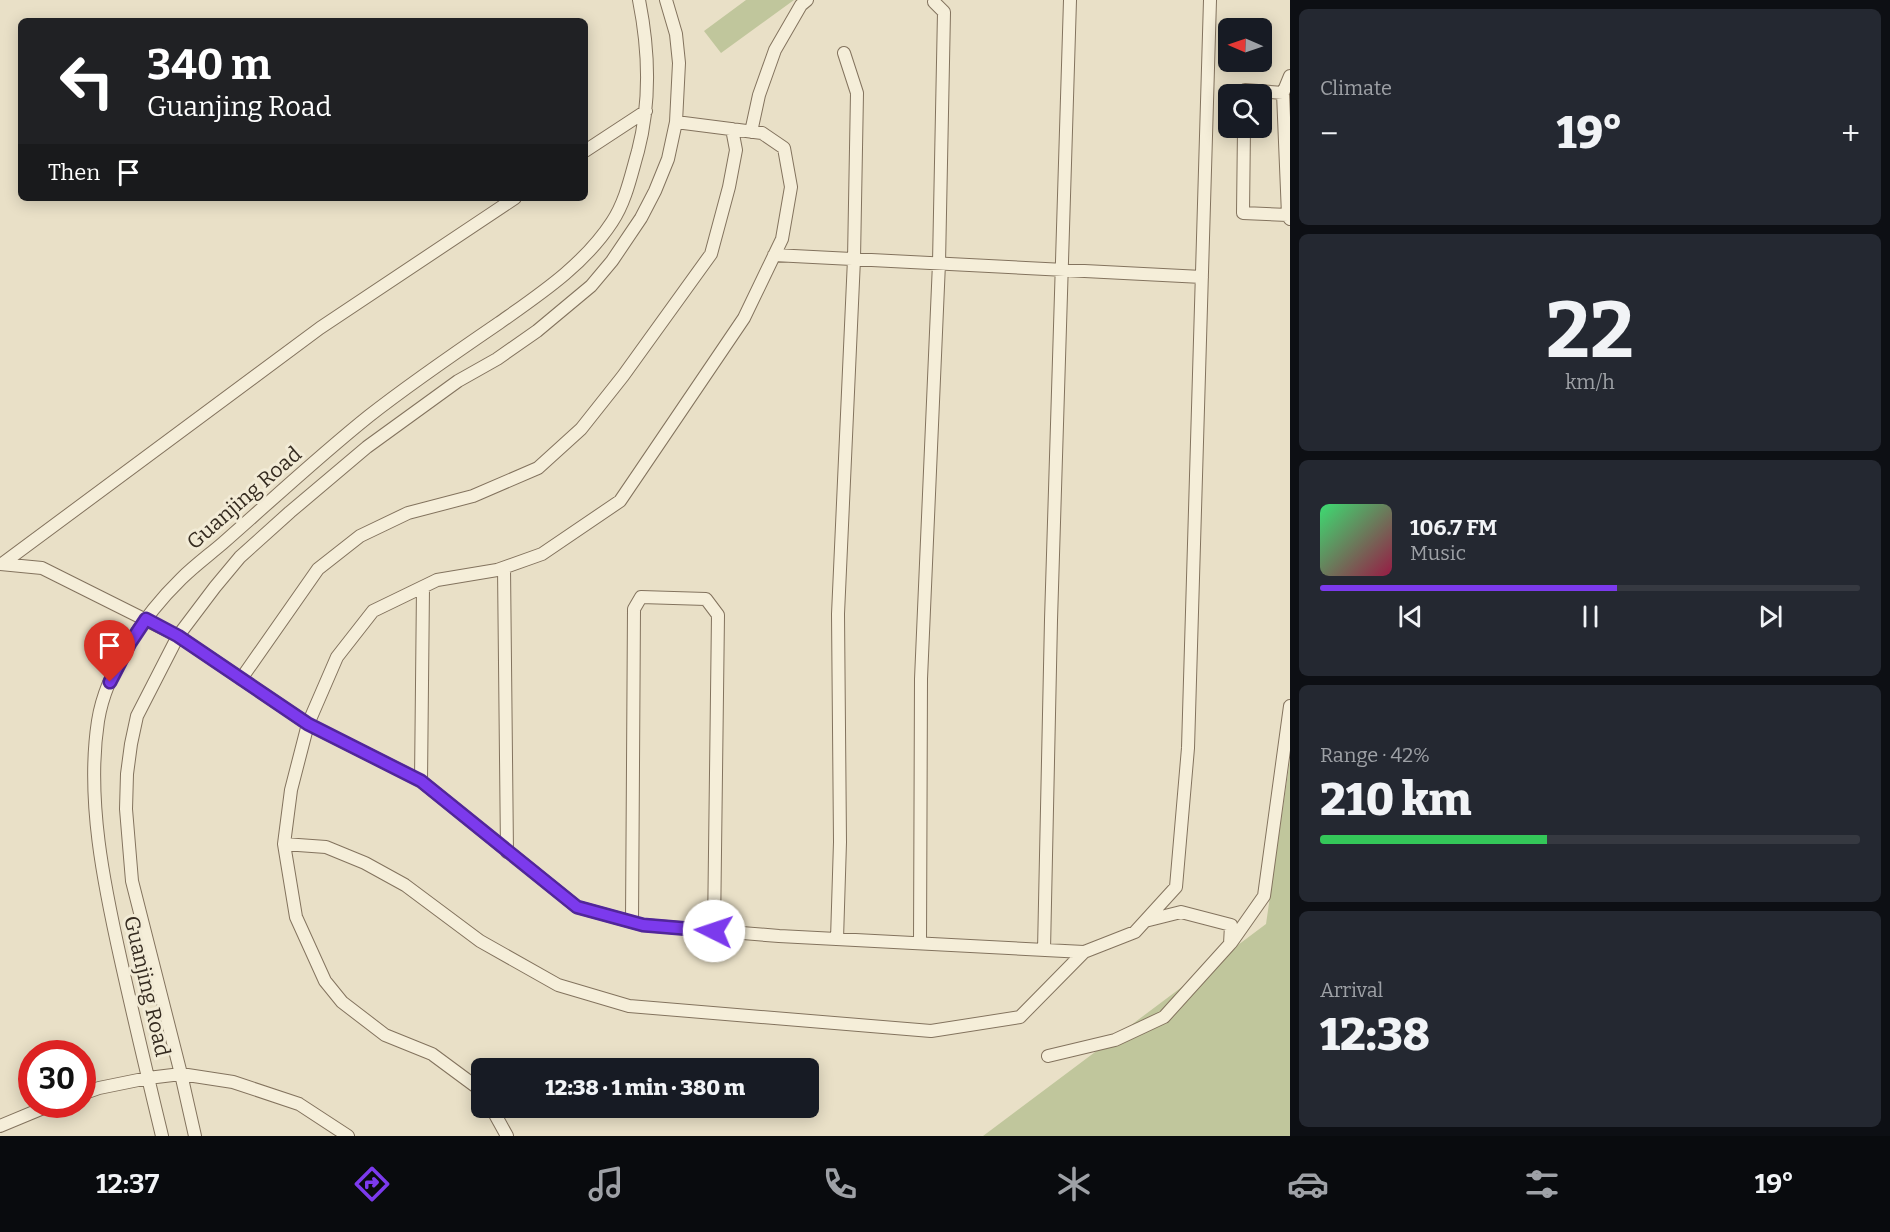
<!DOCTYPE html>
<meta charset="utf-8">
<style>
body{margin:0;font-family:Bitter,serif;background:#242831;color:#f1f3f6;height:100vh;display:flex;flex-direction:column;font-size:22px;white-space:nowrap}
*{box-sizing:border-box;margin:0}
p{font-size:20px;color:#9ea1a6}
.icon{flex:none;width:33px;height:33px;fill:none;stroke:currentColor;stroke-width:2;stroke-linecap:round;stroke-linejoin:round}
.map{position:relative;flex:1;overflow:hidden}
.sheet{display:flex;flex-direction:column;gap:9px;padding:9px;background:#0d0f14;width:600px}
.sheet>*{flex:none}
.top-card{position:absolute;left:18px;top:18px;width:570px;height:183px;border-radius:9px;box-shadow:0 3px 15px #0003;background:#202124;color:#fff;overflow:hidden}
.needle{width:39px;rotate:272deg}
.tools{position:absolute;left:1218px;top:18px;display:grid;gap:12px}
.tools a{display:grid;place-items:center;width:54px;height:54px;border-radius:9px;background:#171b24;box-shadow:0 3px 15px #0003;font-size:30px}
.speed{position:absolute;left:18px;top:1040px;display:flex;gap:12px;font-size:30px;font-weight:700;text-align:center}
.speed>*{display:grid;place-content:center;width:78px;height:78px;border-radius:50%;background:#171b24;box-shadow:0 3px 15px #0003;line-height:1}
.speed .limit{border:9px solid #d22;background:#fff;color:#111}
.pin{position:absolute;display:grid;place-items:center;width:51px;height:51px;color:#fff;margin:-62px -26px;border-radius:50% 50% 50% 0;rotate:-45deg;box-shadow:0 0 6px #0007}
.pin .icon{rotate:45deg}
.me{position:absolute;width:66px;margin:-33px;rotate:274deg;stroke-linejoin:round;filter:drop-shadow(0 0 4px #0008)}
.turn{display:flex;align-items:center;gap:21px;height:126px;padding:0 30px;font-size:27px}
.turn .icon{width:78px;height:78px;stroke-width:2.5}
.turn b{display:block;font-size:42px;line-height:51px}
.then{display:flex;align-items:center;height:57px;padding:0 30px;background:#0003;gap:12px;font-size:22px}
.big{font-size:45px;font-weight:800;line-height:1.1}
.sheet .card{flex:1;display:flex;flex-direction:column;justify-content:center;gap:9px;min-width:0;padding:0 21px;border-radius:9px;background:#242831}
.sheet .dial{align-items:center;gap:0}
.dial b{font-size:78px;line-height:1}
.song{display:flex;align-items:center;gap:18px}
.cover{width:72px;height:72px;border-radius:9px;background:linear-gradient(135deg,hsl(140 70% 55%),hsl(340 70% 35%))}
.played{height:6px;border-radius:3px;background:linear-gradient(90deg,#7c3aed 55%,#363941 55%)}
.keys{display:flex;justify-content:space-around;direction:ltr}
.heat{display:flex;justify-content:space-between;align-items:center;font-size:33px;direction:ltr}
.charge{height:9px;border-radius:4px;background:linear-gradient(90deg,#34c759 42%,#363941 0)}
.trip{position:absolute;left:471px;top:1058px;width:348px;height:60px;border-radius:9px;background:#171b24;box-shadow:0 3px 15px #0003;font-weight:800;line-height:60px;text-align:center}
.dock{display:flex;height:96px;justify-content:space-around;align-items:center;background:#090b0e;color:#9ea1a6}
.dock .icon{width:42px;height:42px}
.dock .active{color:#7c3aed}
.dock b{font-size:27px;color:#f1f3f6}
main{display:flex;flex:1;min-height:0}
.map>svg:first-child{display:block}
.green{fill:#c0c69c}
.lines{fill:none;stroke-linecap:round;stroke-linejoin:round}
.street-casing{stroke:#83735e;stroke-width:14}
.street{stroke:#f5eed9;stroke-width:12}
.route-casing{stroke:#51269a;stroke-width:15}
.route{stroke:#7c3aed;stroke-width:10}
.labels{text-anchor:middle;stroke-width:6;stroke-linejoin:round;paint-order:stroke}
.street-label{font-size:21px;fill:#352b20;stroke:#f2ebd6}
</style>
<main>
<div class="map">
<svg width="1290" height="1136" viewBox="0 0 1290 1136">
<rect width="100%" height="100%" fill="#e9e0c7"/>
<path class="green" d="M746 0H794L721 53 704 31Z
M1290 759V1136H983L1266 924Z"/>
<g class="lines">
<defs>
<path id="street" d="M1290 76 1283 93 1288 215 1290 219
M1245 94V90L1283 93
M1244 128 1243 213 1288 215
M751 132 759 95 775 50 801 5 807 0
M585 151 646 111
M774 255 1202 277
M0 564 42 568 178 636 308 724 421 781 577 907 643 925 779 936 1084 952 1135 932 1176 887 1188 748 1210 0
M2 564 320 328 515 198
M504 568 507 852
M241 679 318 569 360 536 408 513 473 496 538 468 581 429 623 376 711 254 729 187 736 150 732 129
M421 781 423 587
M284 844 326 847 365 863 405 885 480 941 558 985 629 1006 931 1031 1020 1017 1084 952
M632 922 634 609 641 597 706 599 718 615 714 931
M837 939 840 842 838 614 854 259 857 93 844 53
M920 943 921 679 939 263 944 12 934 2
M1231 943 1264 896 1290 706
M1044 950 1051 620 1070 0
M1048 1056 1115 1040 1164 1017 1230 944 1231 925 1181 912 1145 921
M482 1091 432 1054 385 1035 342 1002 325 981 296 917 284 844 291 790 308 724 337 657 373 611 437 580 497 570 542 554 620 501 744 318 782 239 791 187 784 148 762 133 676 122
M82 1094 99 1088 148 1078 181 1074 233 1082 299 1104 348 1136
M491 1107 507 1136
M0 1126 53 1104
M162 1136C148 1078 134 1019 121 961 104 885 86 799 98 721 106 670 145 614 181 579 194 566 209 555 223 543 272 500 319 456 369 416 411 383 455 353 499 323 540 294 584 265 612 222 626 201 631 175 638 151 651 101 649 50 639 0
M195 1136 181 1074 132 881 126 809 127 774 131 744 137 716 178 636 215 587 240 557 290 512 367 447 458 381 497 359 537 331 591 286 612 261 641 218 655 191 668 159 676 122 679 63 676 34 666 0"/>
</defs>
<use href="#street" class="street-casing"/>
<use href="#street" class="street"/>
</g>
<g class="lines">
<defs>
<path id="route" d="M110 682 130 643 146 619 178 636 308 724 421 781 577 907 643 925 714 931"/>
</defs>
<use href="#route" class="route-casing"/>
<use href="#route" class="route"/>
</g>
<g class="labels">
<g class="street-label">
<text transform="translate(244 498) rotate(-41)" y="7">Guanjing Road</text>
<text transform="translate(147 986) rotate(77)" y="7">Guanjing Road</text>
</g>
</g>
</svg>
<div class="tools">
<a><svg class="needle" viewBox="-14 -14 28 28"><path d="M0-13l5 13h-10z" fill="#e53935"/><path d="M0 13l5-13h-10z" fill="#9ea1a6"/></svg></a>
<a><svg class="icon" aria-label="search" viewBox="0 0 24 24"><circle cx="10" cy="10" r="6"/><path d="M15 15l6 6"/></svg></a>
</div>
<div class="speed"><div class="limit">30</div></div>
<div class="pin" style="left:110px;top:682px;background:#d93025"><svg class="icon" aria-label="arrive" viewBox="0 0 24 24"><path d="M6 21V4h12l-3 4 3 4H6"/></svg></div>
<svg class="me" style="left:714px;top:931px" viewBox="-20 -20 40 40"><circle r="19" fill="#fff"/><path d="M0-13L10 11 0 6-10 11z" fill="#7c3aed"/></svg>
<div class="trip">12:38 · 1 min · 380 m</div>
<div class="top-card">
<div class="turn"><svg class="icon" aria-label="left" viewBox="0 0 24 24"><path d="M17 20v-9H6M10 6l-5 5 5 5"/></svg><div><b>340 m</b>Guanjing Road</div></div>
<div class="then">Then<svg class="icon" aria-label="arrive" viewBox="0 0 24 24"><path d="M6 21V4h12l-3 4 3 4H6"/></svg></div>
</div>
</div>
<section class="sheet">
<div class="card"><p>Climate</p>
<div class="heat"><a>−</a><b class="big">19°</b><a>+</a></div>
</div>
<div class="card dial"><b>22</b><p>km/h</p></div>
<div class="card">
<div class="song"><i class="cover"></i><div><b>106.7 FM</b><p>Music</p></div></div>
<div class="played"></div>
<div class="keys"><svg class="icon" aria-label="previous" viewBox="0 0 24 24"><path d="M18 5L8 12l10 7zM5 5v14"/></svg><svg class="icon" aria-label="pause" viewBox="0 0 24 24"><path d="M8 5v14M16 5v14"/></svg><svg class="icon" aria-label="next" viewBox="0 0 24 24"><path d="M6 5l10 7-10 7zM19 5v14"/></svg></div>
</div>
<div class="card"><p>Range · 42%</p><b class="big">210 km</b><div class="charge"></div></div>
<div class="card"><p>Arrival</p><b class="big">12:38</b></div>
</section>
</main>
<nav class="dock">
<b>12:37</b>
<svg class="icon active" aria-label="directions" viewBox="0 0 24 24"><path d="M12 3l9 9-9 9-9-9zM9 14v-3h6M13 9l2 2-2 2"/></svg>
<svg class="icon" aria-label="music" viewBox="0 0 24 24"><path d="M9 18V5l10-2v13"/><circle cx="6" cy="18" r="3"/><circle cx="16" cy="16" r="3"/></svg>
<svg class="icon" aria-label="phone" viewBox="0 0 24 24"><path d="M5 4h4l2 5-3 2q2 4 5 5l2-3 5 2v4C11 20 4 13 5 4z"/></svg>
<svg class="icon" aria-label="climate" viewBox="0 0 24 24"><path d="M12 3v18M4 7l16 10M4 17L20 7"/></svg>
<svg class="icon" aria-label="car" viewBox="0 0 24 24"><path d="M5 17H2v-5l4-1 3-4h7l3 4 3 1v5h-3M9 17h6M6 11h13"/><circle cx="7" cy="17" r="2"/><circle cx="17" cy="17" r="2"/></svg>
<svg class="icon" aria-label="filters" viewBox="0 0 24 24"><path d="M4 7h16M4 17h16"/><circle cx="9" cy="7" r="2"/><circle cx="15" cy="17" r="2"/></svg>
<b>19°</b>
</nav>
